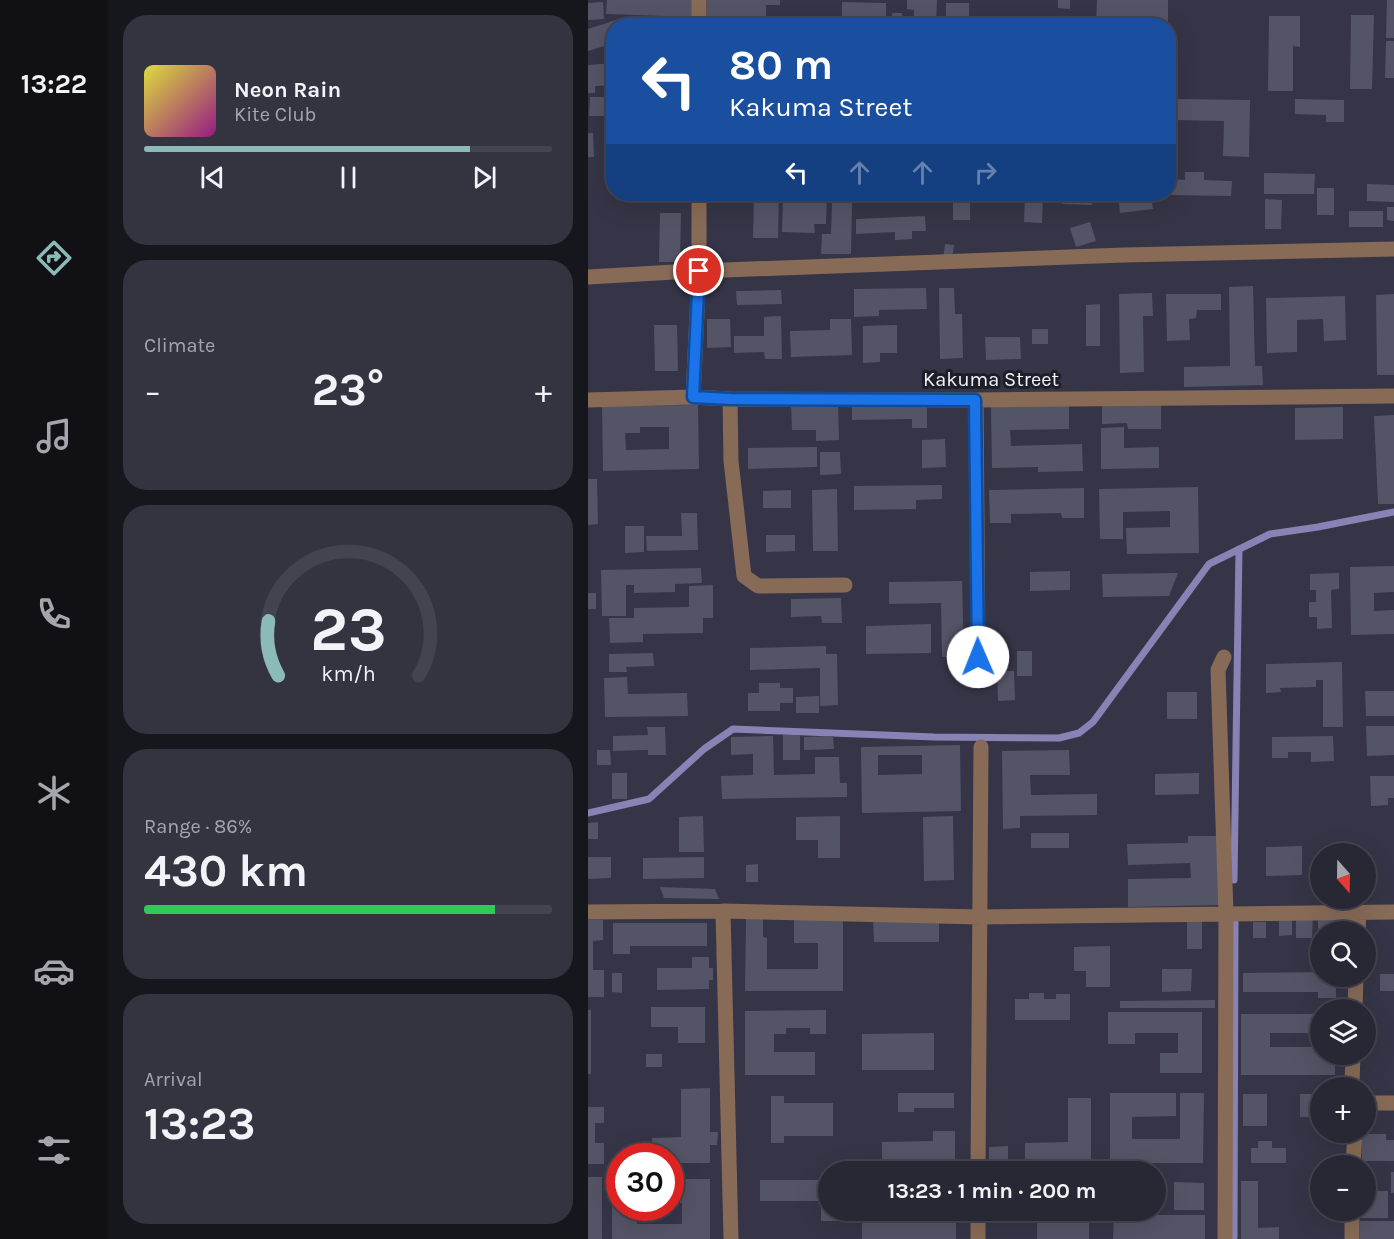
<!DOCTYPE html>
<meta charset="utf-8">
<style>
body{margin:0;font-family:Karla,sans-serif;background:#343441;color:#f1f3f6;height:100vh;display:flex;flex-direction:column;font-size:22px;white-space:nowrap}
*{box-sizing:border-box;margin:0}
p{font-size:20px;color:#a5a6ad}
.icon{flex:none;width:33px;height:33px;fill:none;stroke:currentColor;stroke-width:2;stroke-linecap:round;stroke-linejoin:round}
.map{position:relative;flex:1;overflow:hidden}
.details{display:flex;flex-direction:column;gap:15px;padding:15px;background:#16161d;width:480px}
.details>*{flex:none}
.banner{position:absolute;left:18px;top:18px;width:570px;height:183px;border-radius:24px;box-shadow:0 6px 24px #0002,0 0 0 2px #444450;background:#1a4fa0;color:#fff;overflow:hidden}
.needle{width:39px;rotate:160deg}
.controls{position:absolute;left:722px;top:843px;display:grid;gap:12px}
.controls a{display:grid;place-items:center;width:66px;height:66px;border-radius:50%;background:#282835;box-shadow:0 6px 24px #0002,0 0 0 2px #444450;font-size:30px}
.speed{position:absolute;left:18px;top:1143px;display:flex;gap:12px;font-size:30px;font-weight:700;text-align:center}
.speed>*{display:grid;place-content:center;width:78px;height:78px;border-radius:50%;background:#282835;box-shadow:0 6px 24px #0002,0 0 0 2px #444450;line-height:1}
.speed .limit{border:9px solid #d22;background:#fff;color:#111}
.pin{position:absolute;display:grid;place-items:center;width:51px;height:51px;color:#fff;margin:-26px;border:3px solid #fff;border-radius:50%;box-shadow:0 2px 6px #0007}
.me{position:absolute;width:66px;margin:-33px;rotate:359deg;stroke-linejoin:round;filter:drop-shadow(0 0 4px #0008)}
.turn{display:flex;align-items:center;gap:21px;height:126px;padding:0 24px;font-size:27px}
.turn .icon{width:78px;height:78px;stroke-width:2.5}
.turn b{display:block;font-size:42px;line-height:51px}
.lanes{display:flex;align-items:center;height:57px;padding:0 24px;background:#0003;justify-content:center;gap:30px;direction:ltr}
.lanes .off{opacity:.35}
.big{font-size:45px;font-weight:700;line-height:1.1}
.details .tile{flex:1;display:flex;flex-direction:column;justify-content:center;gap:9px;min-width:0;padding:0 21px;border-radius:24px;background:#343441}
.details .dial{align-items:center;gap:0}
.dial svg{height:156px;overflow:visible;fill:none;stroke:#444450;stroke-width:7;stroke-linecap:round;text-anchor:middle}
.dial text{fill:#f1f3f6;stroke:none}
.song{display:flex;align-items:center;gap:18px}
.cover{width:72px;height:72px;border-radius:9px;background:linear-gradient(135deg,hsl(60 70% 55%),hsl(310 70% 35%))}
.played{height:6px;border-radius:3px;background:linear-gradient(90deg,#8bbbb9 80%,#444450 80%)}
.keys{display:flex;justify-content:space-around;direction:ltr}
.heat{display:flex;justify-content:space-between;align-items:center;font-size:33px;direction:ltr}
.charge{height:9px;border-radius:4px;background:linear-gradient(90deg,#34c759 86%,#444450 0)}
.trip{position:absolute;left:230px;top:1161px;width:348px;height:60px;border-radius:30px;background:#282835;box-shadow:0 6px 24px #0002,0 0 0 2px #444450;font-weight:700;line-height:60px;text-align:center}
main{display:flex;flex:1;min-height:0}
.menu{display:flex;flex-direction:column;width:108px;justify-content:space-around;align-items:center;background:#101015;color:#a5a6ad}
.menu .icon{width:42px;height:42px}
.menu .current{color:#8bbbb9}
.menu b{font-size:27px;color:#f1f3f6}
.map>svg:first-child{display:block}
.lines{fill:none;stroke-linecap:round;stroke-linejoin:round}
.stream{stroke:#8883b5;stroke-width:7}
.building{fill:#545467;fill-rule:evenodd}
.street{stroke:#876b57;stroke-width:15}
.route-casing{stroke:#114b97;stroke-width:15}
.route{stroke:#1a73e8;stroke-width:10}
.labels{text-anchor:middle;stroke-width:6;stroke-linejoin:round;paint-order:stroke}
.street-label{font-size:20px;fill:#f2f2fe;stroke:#1e1e26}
</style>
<main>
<nav class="menu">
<b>13:22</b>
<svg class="icon current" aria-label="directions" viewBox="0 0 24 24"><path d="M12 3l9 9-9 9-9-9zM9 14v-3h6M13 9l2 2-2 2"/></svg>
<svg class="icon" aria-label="music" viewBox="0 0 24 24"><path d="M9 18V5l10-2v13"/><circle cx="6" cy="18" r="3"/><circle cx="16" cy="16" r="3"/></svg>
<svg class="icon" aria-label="phone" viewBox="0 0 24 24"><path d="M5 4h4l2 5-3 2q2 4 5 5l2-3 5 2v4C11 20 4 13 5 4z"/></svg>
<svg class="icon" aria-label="climate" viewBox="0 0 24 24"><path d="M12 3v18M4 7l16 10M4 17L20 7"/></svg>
<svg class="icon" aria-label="car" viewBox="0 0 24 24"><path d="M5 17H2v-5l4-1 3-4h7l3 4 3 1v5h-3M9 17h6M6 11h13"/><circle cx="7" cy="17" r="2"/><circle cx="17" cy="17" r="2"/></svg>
<svg class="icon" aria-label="filters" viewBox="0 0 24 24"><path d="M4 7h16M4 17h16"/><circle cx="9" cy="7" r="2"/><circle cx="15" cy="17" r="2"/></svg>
</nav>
<section class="details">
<div class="tile">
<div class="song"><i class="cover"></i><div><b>Neon Rain</b><p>Kite Club</p></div></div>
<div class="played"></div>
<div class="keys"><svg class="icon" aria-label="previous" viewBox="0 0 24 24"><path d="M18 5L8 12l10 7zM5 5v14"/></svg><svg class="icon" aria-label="pause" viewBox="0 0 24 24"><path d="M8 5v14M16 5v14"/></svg><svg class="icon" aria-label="next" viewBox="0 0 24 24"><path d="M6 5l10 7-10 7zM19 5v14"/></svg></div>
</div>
<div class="tile"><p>Climate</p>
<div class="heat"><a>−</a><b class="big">23°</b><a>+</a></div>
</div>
<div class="tile dial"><svg viewBox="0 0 100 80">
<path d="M14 69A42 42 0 1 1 86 69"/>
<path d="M14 69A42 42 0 0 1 9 41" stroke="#8bbbb9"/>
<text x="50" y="56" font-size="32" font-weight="700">23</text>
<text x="50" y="72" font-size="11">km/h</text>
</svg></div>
<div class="tile"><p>Range · 86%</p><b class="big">430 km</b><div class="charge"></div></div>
<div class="tile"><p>Arrival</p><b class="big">13:23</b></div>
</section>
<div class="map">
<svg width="806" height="1239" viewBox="0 0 806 1239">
<rect width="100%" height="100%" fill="#363547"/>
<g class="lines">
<path class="stream" d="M0 813 61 799 116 749 145 729 346 737 471 738 491 733 505 722 621 564 682 534 730 527 806 512
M646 880 651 549
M646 1237 647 920"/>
</g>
<path class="building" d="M19 0H105V17L18 14Z
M119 0H192V5H178V18L119 16Z
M319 0H349L348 26H325L326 10 319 9Z
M470 0H482V9L470 8Z
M509 0H580V26H555V22L534 21V26H508Z
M799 0H806V38H798Z
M15 2 16 19 0 20V3Z
M254 2 298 3V26H254Z
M358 3H381V26H358Z
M304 13H314V26H304Z
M763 15H786L784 89H762Z
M681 16H712V47L705 46V91H680Z
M37 17 40 26H26V43L0 51V29Z
M420 22 435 23V26H420Z
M798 41H806V78H797Z
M26 63V85L7 86V93H0V65Z
M2 97H26V116H1Z
M588 99 662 100 661 157 635 156 636 121 587 120Z
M707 99 756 100V122H738V115L707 114Z
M0 133H5L6 157H0Z
M597 172H616V180L644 181 643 196 580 195V179L597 180Z
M676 173 727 174 726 194H676Z
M779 184 806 185V202L779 201Z
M729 188H746V215H729Z
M166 194H191L190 238H165Z
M195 194 239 195 238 224H226L227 233 194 232Z
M365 194H399V202H382V220H365Z
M437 194H455L454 223 436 222Z
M474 194H504V205L474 204Z
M530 194H563L565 209 532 213Z
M677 199 694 200 693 229H677Z
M244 203H264L263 254H233L234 234H243Z
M799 207H806V221L799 220Z
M761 211H795V227H761Z
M72 213H93L92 262H71Z
M337 216 338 231H324V239L307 240V232L268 234V219Z
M502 222 508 241 488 247 482 228Z
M357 244 366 245 364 260 355 259Z
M665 286 667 366H674L675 385 596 387V367L642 366 641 287Z
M338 288 339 309 291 310V316L266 317V289Z
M351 288H366L367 314H374L375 358 352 359Z
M193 290 194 304 149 305 148 291Z
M564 293 565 316H555L556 372 532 373 531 294Z
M578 294H633V310H609L608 318 601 319 602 340 579 341Z
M806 294V375H789L788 295Z
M757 296 758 340 736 341 735 319 709 320V352L679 353 678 298Z
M512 304V346H498V305Z
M193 316 194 359H177L176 352 146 353V336H176V317Z
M119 319H142L143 347 119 348Z
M242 319H263L264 355 203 357 202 331 242 330Z
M66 325H89L90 371H67Z
M309 325V353H292V362L275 363V326Z
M444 329H460V344H444Z
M397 337H432L433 359 398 360Z
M203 403H250L251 440 228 441V430H204Z
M339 404V428H324V419L264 420V406Z
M481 404V429L422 430 423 446 494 444 495 471 450 472V467L404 468 403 406Z
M573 404V429H540L539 423 514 424V405Z
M110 405 111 469 15 471 14 406ZM52 427H81V449L38 450 37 433H52Z
M755 407V439L707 440V408Z
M806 415V504H790L786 416Z
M536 427V448L571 447V468L513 469V428Z
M357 439 358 467 334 468V440Z
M229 447V467L160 469V448Z
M232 452H252L253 474 232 475Z
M0 479H9L10 524 0 525Z
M354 485V499L328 500V509L266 510V486Z
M610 487 611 553 539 554 538 528 582 527V511L535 512V539H512L511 489Z
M496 488V518H474L473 513 423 514V523H402L401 490Z
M249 489 250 551H225L224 490Z
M203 490V508H175V491Z
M93 513H109L110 550 59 551 58 536H94Z
M37 526H56V552L37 553Z
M178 535H207V551L178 552Z
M806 566V592L786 593V611L806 610V634L763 635 762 567Z
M113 568 114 583 87 584V592L46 593V585H38V616H14L13 570Z
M482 571V590L442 591V572Z
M590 573 581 596 515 597 514 574Z
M751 573V589L743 590 744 628 729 629V617H721V602H728V590H722V574Z
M374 581 376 657H354L353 603 301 604V582Z
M125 585V618H115V633L55 634V642L22 643 21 618H46V608L101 607V586Z
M0 593H8V609H0Z
M253 598 254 623H234L233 616 203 617V599Z
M343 624V653L278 654V626Z
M238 646V654H249L250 705 232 706V668L162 670V648Z
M429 651H444V676H429Z
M65 653 66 666 38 667 39 672H21V654Z
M754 662 755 727H735V680H728V687L692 688 693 692 678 693V664Z
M409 671H426L427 700 410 701Z
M39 677 40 694 99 693 100 716 17 717 16 678Z
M171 683H192V688H205V703H192V711H160V693H171Z
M777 691H806V716H778Z
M579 692H609V719H579Z
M231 696V713H208V697Z
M778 726H806V755L779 756Z
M59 727H77L78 755H60V750L25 751V736L60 735Z
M195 735H212V760H195Z
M185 736 186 775 227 774V757H251L252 783H259V797L134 799 133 776 165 775V754L143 755V737Z
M245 736 246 749 216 750V737Z
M745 736 746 761 723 762V752H700V758H684V737Z
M372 745 373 811 274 813 273 747ZM290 755H334V774L290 775Z
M9 750H22L23 765H9Z
M481 750 482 775H442L443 795 509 794V815L432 816V828L415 829 414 751Z
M24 773H39V799H24Z
M611 773V794L567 795V774Z
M782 776H806V798H800V805L783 806Z
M115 816 116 852H91V817Z
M252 816V858H230V840H208V817Z
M365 816 366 880 336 881 335 817Z
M10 822V839H0V823Z
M443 833H481V848H443Z
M600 836H630L632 905 540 907V879L603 878 602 863 540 865 539 844 600 843Z
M714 846V875L678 876V847Z
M0 857H23V878L0 879Z
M116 857V878L55 879V858Z
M170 864V882H158V865Z
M72 887 127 889 131 899 76 898Z
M725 916 724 938H708V917Z
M730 916H754V932H730Z
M285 918H351V942H286Z
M158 919H175V937L179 938V969H230V943H206V919H255V991H157Z
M0 920H15V940L5 941V970H16V997H0Z
M614 920V949H599V921Z
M691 920H704V935L691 936Z
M665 922H678V938H665Z
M25 923H119V946H42V954H25Z
M522 946V987H498V971H486V947Z
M104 957H121V968H125V980H121V989L69 990V968H104Z
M574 969H604L603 991 574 992Z
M732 972V976H748V998H730V992H655V973Z
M24 973H34V993L24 992Z
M792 974H806V991H792Z
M441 993H456V999H468V994H482V1020H427V999H441Z
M627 1000V1008H532V1001Z
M63 1007H117V1043H90V1027H63Z
M0 1010H3V1074H0Z
M238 1010V1034H222V1028H198V1034H186V1052H227V1075H157V1011Z
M520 1012H614V1073H572V1053H590V1033H547V1044H520Z
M653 1014H732V1054H747V1075H653ZM682 1033H726V1047H682Z
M346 1033V1070H274V1034Z
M58 1054H74V1067H58Z
M122 1088V1132H130L129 1145H122V1163H82V1156H64V1138L93 1137V1089Z
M310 1093H366V1108H326V1112H310Z
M522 1093H588V1116L544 1117V1139H592V1093H616L615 1163H522Z
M655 1094H679V1126H655Z
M712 1094H729L728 1117H712Z
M183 1096H196V1103H245V1136H196V1143H183Z
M480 1098H503V1161H437V1143L480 1142Z
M0 1107H16V1123H7V1143H16V1164H0Z
M345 1131H367V1161H294V1142L345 1141Z
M774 1134H798V1140H806V1161H774Z
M670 1141H684V1148H698V1163H663V1148H670Z
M420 1146V1160H401V1147Z
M803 1172H806V1193H803Z
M0 1177H14V1239H0Z
M24 1179H32V1208H49V1224H94V1203H82V1179H122V1239H24Z
M172 1180H240V1210H254L253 1221H233V1201H172Z
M653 1181H670V1228L691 1227V1239H653Z
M586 1182 616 1183V1210H586Z
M567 1184H575V1196H567Z
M777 1191H800V1218H771V1210H777Z
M342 1210H368V1239H274V1222H342Z
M486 1210H501V1217H486Z
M526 1215H617V1239H525Z
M449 1221H501V1239H449Z
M772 1221H806V1239H772Z"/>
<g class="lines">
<path class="street" d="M111 0V26
M0 277 86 272 536 255 806 249
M105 397 111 271V194
M142 399 143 461 156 576 170 586 257 585
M0 400 105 397 142 399 388 400 806 396
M388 400 390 657
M636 657 630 670 638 914 637 1239
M135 911 143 1239
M0 912 135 911 393 917 806 912
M770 932 771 912
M767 1010 768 976
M765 1054 764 1083 766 1088
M777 1101 782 1103H806
M765 1166 767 1132
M390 1172 393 747
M390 1239V1210
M764 1239V1210"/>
</g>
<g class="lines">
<defs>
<path id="route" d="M111 271 105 397 142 399 387 400 390 657"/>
</defs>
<use href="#route" class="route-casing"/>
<use href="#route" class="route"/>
</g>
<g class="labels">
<g class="street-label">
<text x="403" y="386">Kakuma Street</text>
</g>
</g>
</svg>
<div class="controls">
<a><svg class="needle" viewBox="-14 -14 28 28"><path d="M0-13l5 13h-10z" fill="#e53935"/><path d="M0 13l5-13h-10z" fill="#a5a6ad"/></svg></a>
<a><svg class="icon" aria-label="search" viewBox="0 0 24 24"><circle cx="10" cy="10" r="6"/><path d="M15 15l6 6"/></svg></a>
<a><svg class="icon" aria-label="layers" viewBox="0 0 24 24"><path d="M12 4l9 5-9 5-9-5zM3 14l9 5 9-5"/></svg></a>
<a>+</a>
<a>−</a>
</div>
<div class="speed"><div class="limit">30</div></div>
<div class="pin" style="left:111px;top:271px;background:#d93025"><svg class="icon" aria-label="arrive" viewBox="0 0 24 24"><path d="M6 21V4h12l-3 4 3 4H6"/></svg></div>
<svg class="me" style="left:390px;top:657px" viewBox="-20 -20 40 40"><circle r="19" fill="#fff"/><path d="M0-13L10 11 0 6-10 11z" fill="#1a73e8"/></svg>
<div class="trip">13:23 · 1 min · 200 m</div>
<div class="banner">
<div class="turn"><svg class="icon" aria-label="left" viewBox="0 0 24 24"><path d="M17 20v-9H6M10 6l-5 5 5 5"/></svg><div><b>80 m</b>Kakuma Street</div></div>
<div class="lanes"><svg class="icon" aria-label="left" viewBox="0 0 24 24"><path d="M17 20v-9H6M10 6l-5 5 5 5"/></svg><svg class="icon off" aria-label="ahead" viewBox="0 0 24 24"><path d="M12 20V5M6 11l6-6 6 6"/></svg><svg class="icon off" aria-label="ahead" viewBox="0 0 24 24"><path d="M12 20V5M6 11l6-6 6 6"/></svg><svg class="icon off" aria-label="right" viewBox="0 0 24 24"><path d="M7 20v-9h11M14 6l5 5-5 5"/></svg></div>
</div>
</div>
</main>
